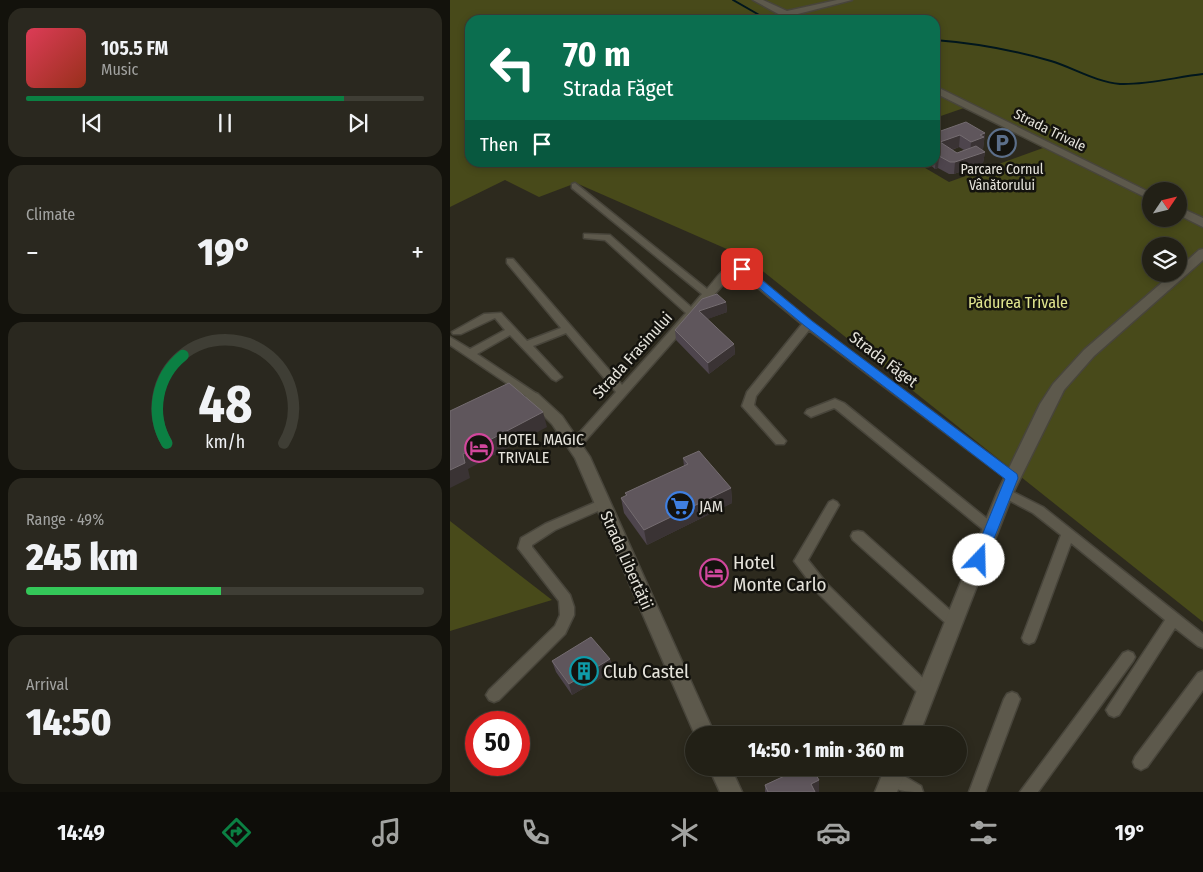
<!DOCTYPE html>
<meta charset="utf-8">
<style>
body{margin:0;font-family:"Fira Sans Condensed",sans-serif;background:#2a281f;color:#f1f3f6;height:100vh;display:flex;flex-direction:column;font-size:19px;white-space:nowrap}
*{box-sizing:border-box;margin:0}
p{font-size:16px;color:#a2a3a1}
.icon{flex:none;width:28px;height:28px;fill:none;stroke:currentColor;stroke-width:2;stroke-linecap:round;stroke-linejoin:round}
.map{position:relative;flex:1;overflow:hidden}
.drawer{display:flex;flex-direction:column;gap:8px;padding:8px;background:#13120c;width:450px}
.drawer>*{flex:none}
.top-card{position:absolute;left:15px;top:15px;width:475px;height:152px;border-radius:15px;box-shadow:0 2px 8px #0003,0 0 0 1px #3f3e35;background:#0b6e4f;color:#fff;overflow:hidden}
.needle{width:32px;rotate:55deg}
.fabs{position:absolute;left:692px;top:182px;display:grid;gap:10px}
.fabs a{display:grid;place-items:center;width:45px;height:45px;border-radius:50%;background:#222016;box-shadow:0 2px 8px #0003,0 0 0 1px #3f3e35;font-size:25px}
.speed{position:absolute;left:15px;top:711px;display:flex;gap:10px;font-size:25px;font-weight:700;text-align:center}
.speed>*{display:grid;place-content:center;width:65px;height:65px;border-radius:50%;background:#222016;box-shadow:0 2px 8px #0003,0 0 0 1px #3f3e35;line-height:1}
.speed .limit{border:8px solid #d22;background:#fff;color:#111}
.pin{position:absolute;display:grid;place-items:center;width:42px;height:42px;color:#fff;margin:-21px;border-radius:10px;box-shadow:0 2px 8px #0006}
.me{position:absolute;width:55px;margin:-28px;rotate:21deg;stroke-linejoin:round;filter:drop-shadow(0 0 4px #0008)}
.turn{display:flex;align-items:center;gap:18px;height:105px;padding:0 15px;font-size:22px}
.turn .icon{width:65px;height:65px;stroke-width:2.5}
.turn b{display:block;font-size:35px;line-height:42px}
.then{display:flex;align-items:center;height:48px;padding:0 15px;background:#0003;gap:10px;font-size:19px}
.big{font-size:38px;font-weight:800;line-height:1.1}
.drawer .card{flex:1;display:flex;flex-direction:column;justify-content:center;gap:8px;min-width:0;padding:0 18px;border-radius:15px;background:#2a281f}
.drawer .dial{align-items:center;gap:0}
.dial svg{height:130px;overflow:visible;fill:none;stroke:#3f3e35;stroke-width:7;stroke-linecap:round;text-anchor:middle}
.dial text{fill:#f1f3f6;stroke:none}
.song{display:flex;align-items:center;gap:15px}
.cover{width:60px;height:60px;border-radius:8px;background:linear-gradient(135deg,hsl(350 70% 55%),hsl(10 70% 35%))}
.played{height:5px;border-radius:2px;background:linear-gradient(90deg,#0b8043 80%,#3f3e35 80%)}
.keys{display:flex;justify-content:space-around;direction:ltr}
.heat{display:flex;justify-content:space-between;align-items:center;font-size:28px;direction:ltr}
.charge{height:8px;border-radius:4px;background:linear-gradient(90deg,#34c759 49%,#3f3e35 0)}
.trip{position:absolute;left:235px;top:726px;width:282px;height:50px;border-radius:25px;background:#222016;box-shadow:0 2px 8px #0003,0 0 0 1px #3f3e35;font-weight:800;line-height:50px;text-align:center}
.tab-bar{display:flex;height:80px;justify-content:space-around;align-items:center;background:#0e0d09;color:#a2a3a1}
.tab-bar .icon{width:35px;height:35px}
.tab-bar .active{color:#0b8043}
.tab-bar b{font-size:22px;color:#f1f3f6}
main{display:flex;flex:1;min-height:0}
.map>svg:first-child{display:block}
.green{fill:#484a1a;fill-rule:evenodd}
.lines{fill:none;stroke-linecap:round;stroke-linejoin:round}
.stream{stroke:#01161d;stroke-width:2}
.street-casing{stroke:#48453b;stroke-width:3}
.secondary-casing{stroke:#48453b;stroke-width:3}
.street{fill:#5d594c;fill-rule:evenodd}
.secondary{fill:#5d594c;fill-rule:evenodd}
.wall{fill:#4e454d;fill-rule:evenodd}
.shaded-wall{fill:#3a3334}
.building{fill:#5f565c;stroke:#746c70}
.route{fill:#1a73e8;stroke:#114b97}
.labels{text-anchor:middle;stroke-width:5;stroke-linejoin:round;paint-order:stroke}
.far-street-label{font-size:14px;fill:#e6e4dc;stroke:#14130e}
.far-poi-label{font-size:14px;fill:#e6e4dc;stroke:#14130e}
.park-label{font-size:16px;fill:#e1e58e;stroke:#14130e}
.street-label{font-size:16px;fill:#e6e4dc;stroke:#14130e}
.poi-label{font-size:16px;fill:#e6e4dc;stroke:#14130e;text-anchor:start}
.near-poi-label{font-size:19px;fill:#e6e4dc;stroke:#14130e;text-anchor:start}
</style>
<main>
<section class="drawer">
<div class="card">
<div class="song"><i class="cover"></i><div><b>105.5 FM</b><p>Music</p></div></div>
<div class="played"></div>
<div class="keys"><svg class="icon" aria-label="previous" viewBox="0 0 24 24"><path d="M18 5L8 12l10 7zM5 5v14"/></svg><svg class="icon" aria-label="pause" viewBox="0 0 24 24"><path d="M8 5v14M16 5v14"/></svg><svg class="icon" aria-label="next" viewBox="0 0 24 24"><path d="M6 5l10 7-10 7zM19 5v14"/></svg></div>
</div>
<div class="card"><p>Climate</p>
<div class="heat"><a>−</a><b class="big">19°</b><a>+</a></div>
</div>
<div class="card dial"><svg viewBox="0 0 100 80">
<path d="M14 69A42 42 0 1 1 86 69"/>
<path d="M14 69A42 42 0 0 1 24 15" stroke="#0b8043"/>
<text x="50" y="56" font-size="32" font-weight="700">48</text>
<text x="50" y="72" font-size="11">km/h</text>
</svg></div>
<div class="card"><p>Range · 49%</p><b class="big">245 km</b><div class="charge"></div></div>
<div class="card"><p>Arrival</p><b class="big">14:50</b></div>
</section>
<div class="map">
<svg width="753" height="792" viewBox="0 0 753 792">
<rect width="100%" height="100%" fill="#2d2a1e"/>
<path class="green" d="M0 0H753V622L295 257 126 183 89 197 55 180 0 207ZM20 20H485V118L514 108 593 148 499 182 465 162H20ZM701 191H729V219H701ZM701 246H729V274H701Z
M0 521 102 600 0 631Z"/>
<g class="lines">
<path class="stream" d="M283 0 311 16 308 20
M485 40C524 43 563 50 601 61 624 68 646 82 670 84 698 85 726 77 753 74"/>
<defs>
<path id="street" d="M125 183 257 289C270 275 275 261 295 267L362 322 566 474 568 477 566 480H558L359 330 306 396 304 405 336 441 334 444H326L292 406 297 392 352 324 286 270 129 448H121L119 445 121 442 166 392 116 333 83 346 110 375 112 377 106 381 102 379 60 335 27 354 87 394 89 397 87 400 83 401 0 345V337L20 349 55 330 45 318 11 334H3L2 332 34 314 51 313 77 341 111 328 57 263V259H63L172 385 236 313 155 240 134 238V234L160 235 241 307 252 294 122 188V184Z
M385 399 394 403 546 526 547 529 546 532 541 534 536 532 386 409 384 408 361 417 355 413 357 410Z
M555 488 593 507 753 634V648L748 646 725 628 669 715 664 717 659 715 656 710 659 705 715 620 621 543 586 638 584 642 579 644 574 642 572 638 611 535 583 513 551 496 549 493 551 490Z
M153 499 157 501 159 504 157 507 105 530 82 545V547L120 595 124 607V615L115 634 49 700 44 702 39 700 36 695 39 690 105 626 110 615 109 601 68 548 71 538 95 524Z
M383 500 387 502 389 505 358 560 378 585 482 687 485 692 482 697 477 699 472 697 368 593 344 561 379 502Z
M408 531 413 532 510 619 512 623 510 627 505 629 500 627 403 540 401 536 403 532Z
M678 651 683 653 685 657 683 661 588 792H570L673 653Z
M753 671V690L697 767 691 770 685 767 683 762 685 757 748 673Z
M562 692 567 694 570 699 535 792H519L554 699 557 694Z
M442 769 471 786 473 792C458 792 441 792 434 777L436 772Z"/>
<path id="secondary" d="M303 0H313L337 11 387 0H402L344 15 348 18 346 20 332 16Z
M485 86 701 193V200L485 93Z
M729 207 753 218V227L729 215Z
M753 249V260L644 356 614 390 563 493 469 735H449L547 493 590 404 603 384 634 350 722 274H729V268L749 250Z
M83 392 88 394 112 416 140 457 265 735H245L125 458 102 424 75 397Z
M259 768H281L292 792H270Z
M435 768H457L447 792H425Z"/>
</defs>
<use href="#street" class="street-casing"/>
<use href="#secondary" class="secondary-casing"/>
<use href="#street" class="street"/>
<use href="#secondary" class="secondary"/>
</g>
<path class="wall" d="M485 133H535L533 149 532 150 535 152 533 163 504 174H499L488 168 485 169 477 162H485ZM509 147 514 150 507 153 502 150Z
M276 302 277 312 257 319 284 344 285 354 259 374 226 340 225 330Z
M233 458 281 488 282 503 197 545 174 513 171 498 176 496 175 493 234 466Z
M160 659 163 671 122 695 106 672 102 661Z
M338 768 369 780V792H315V785L338 774Z"/>
<path class="shaded-wall" d="M535 133 533 149 520 154 521 142 530 135Z
M510 135 509 147 489 154 490 142Z
M535 152 533 163 504 174 505 162Z
M489 156 488 168 485 169 486 157Z
M276 302 277 312 250 322 249 311Z
M284 344 285 354 259 374 258 363Z
M93 412 97 427 18 469 20 478 0 488V470L13 454Z
M281 488 282 503 197 545 194 530Z
M160 659 163 671 122 695 119 684Z
M369 780V792H361V784Z"/>
<path class="building" d="M516 122 535 133 530 135 534 137 521 142 510 135 490 142 507 153 526 146 535 152 505 162H500L489 156 486 157 485 156V133Z
M267 294 276 302 249 311 284 344 258 363 225 330 252 299Z
M59 383 93 412 13 454 15 463 0 470V411Z
M249 451 281 488 194 530 171 498 177 495 175 493 238 464 233 458Z
M141 637 160 659 119 684 102 661Z
M338 768H362L369 780 361 784 365 792H318L315 785 341 773Z"/>
<path class="route" d="M289 267H296L362 321 567 474 568 478 534 564 529 565 522 560 555 479 355 326 289 271Z"/>
<defs>
<symbol id="parking-ring" viewBox="-11 -11 22 22"><circle r="9.5" fill="#14130e" stroke="#5c6f8a" stroke-width="1.5"/><path d="M-3.5-5.5H1a3.5 3.5 0 0 1 0 7H-1V5.5H-3.5ZM-1-3.4V-.6H.8a1.4 1.4 0 0 0 0-2.8Z" fill="#5c6f8a"/></symbol>
<symbol id="hotel-ring" viewBox="-11 -11 22 22"><circle r="9.5" fill="#14130e" stroke="#d1479c" stroke-width="1.5"/><path d="M-6-4.5h1.5V1H6V5H4.5V3h-9V5H-6ZM-4 0a1.8 1.8 0 1 1 3.6 0ZM.5 0V-2.5h3Q6-2.5 6 0Z" fill="#d1479c"/></symbol>
<symbol id="supermarket-ring" viewBox="-11 -11 22 22"><circle r="9.5" fill="#14130e" stroke="#3f7fe0" stroke-width="1.5"/><path d="M-6-5.5h2.5l.6 2H6L4.5 2H-2.5L-4.4-4H-6ZM-1.5 3.2a1.3 1.3 0 1 0 .1 0ZM3 3.2a1.3 1.3 0 1 0 .1 0Z" fill="#3f7fe0"/></symbol>
<symbol id="building-ring" viewBox="-11 -11 22 22"><circle r="9.5" fill="#14130e" stroke="#0f9aa8" stroke-width="1.5"/><path d="M-4-6H4V6H1V3H-1V6H-4ZM-2.5-4.3h1.7v1.8h-1.7ZM.8-4.3h1.7v1.8H.8ZM-2.5-1h1.7V.8h-1.7ZM.8-1h1.7V.8H.8Z" fill="#0f9aa8"/></symbol>
</defs>
<g fill-rule="evenodd">
<use href="#parking-ring" x="536" y="127" width="32" height="32"/>
<use href="#hotel-ring" x="13" y="432" width="32" height="32"/>
<use href="#supermarket-ring" x="214" y="490" width="32" height="32"/>
<use href="#hotel-ring" x="248" y="557" width="32" height="32"/>
<use href="#building-ring" x="118" y="655" width="32" height="32"/>
</g>
<g class="labels">
<g class="far-street-label">
<text transform="translate(600 130) rotate(26)" y="5">Strada Trivale</text>
</g>
<g class="far-poi-label">
<text x="552" y="174">Parcare Cornul<tspan x="552" dy="16">Vânătorului</tspan></text>
</g>
<g class="park-label">
<text x="568" y="308">Pădurea Trivale</text>
</g>
<g class="street-label">
<text transform="translate(182 355) rotate(-48)" y="6">Strada Frasinului</text>
<text transform="translate(434 359) rotate(37)" y="6">Strada Făget</text>
<text transform="translate(177 560) rotate(66)" y="6">Strada Libertății</text>
</g>
<g class="poi-label">
<text x="48" y="445">HOTEL MAGIC<tspan x="48" dy="18">TRIVALE</tspan></text>
<text x="249" y="512">JAM</text>
</g>
<g class="near-poi-label">
<text x="283" y="569">Hotel<tspan x="283" dy="22">Monte Carlo</tspan></text>
<text x="153" y="678">Club Castel</text>
</g>
</g>
</svg>
<div class="fabs">
<a><svg class="needle" viewBox="-14 -14 28 28"><path d="M0-13l5 13h-10z" fill="#e53935"/><path d="M0 13l5-13h-10z" fill="#a2a3a1"/></svg></a>
<a><svg class="icon" aria-label="layers" viewBox="0 0 24 24"><path d="M12 4l9 5-9 5-9-5zM3 14l9 5 9-5"/></svg></a>
</div>
<div class="speed"><div class="limit">50</div></div>
<div class="pin" style="left:292px;top:269px;background:#d93025"><svg class="icon" aria-label="arrive" viewBox="0 0 24 24"><path d="M6 21V4h12l-3 4 3 4H6"/></svg></div>
<svg class="me" style="left:529px;top:560px" viewBox="-20 -20 40 40"><circle r="19" fill="#fff"/><path d="M0-13L10 11 0 6-10 11z" fill="#1a73e8"/></svg>
<div class="trip">14:50 · 1 min · 360 m</div>
<div class="top-card">
<div class="turn"><svg class="icon" aria-label="left" viewBox="0 0 24 24"><path d="M17 20v-9H6M10 6l-5 5 5 5"/></svg><div><b>70 m</b>Strada Făget</div></div>
<div class="then">Then<svg class="icon" aria-label="arrive" viewBox="0 0 24 24"><path d="M6 21V4h12l-3 4 3 4H6"/></svg></div>
</div>
</div>
</main>
<nav class="tab-bar">
<b>14:49</b>
<svg class="icon active" aria-label="directions" viewBox="0 0 24 24"><path d="M12 3l9 9-9 9-9-9zM9 14v-3h6M13 9l2 2-2 2"/></svg>
<svg class="icon" aria-label="music" viewBox="0 0 24 24"><path d="M9 18V5l10-2v13"/><circle cx="6" cy="18" r="3"/><circle cx="16" cy="16" r="3"/></svg>
<svg class="icon" aria-label="phone" viewBox="0 0 24 24"><path d="M5 4h4l2 5-3 2q2 4 5 5l2-3 5 2v4C11 20 4 13 5 4z"/></svg>
<svg class="icon" aria-label="climate" viewBox="0 0 24 24"><path d="M12 3v18M4 7l16 10M4 17L20 7"/></svg>
<svg class="icon" aria-label="car" viewBox="0 0 24 24"><path d="M5 17H2v-5l4-1 3-4h7l3 4 3 1v5h-3M9 17h6M6 11h13"/><circle cx="7" cy="17" r="2"/><circle cx="17" cy="17" r="2"/></svg>
<svg class="icon" aria-label="filters" viewBox="0 0 24 24"><path d="M4 7h16M4 17h16"/><circle cx="9" cy="7" r="2"/><circle cx="15" cy="17" r="2"/></svg>
<b>19°</b>
</nav>
